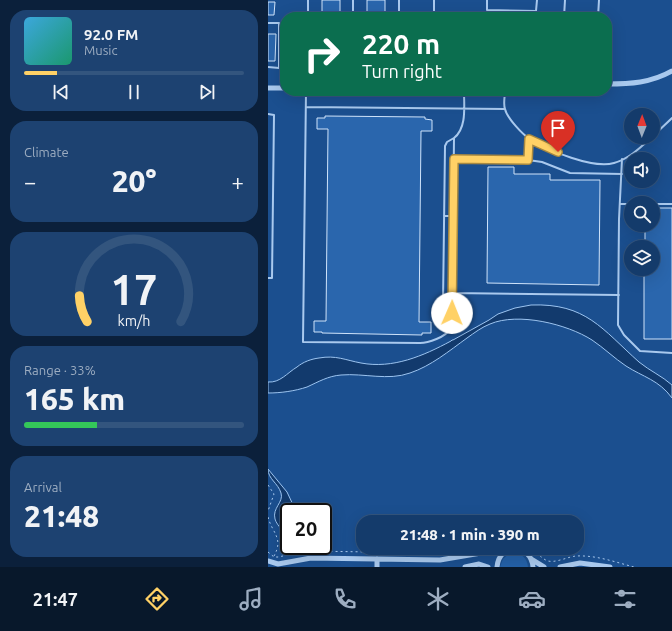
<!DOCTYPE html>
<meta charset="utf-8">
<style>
body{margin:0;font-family:Ubuntu,sans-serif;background:#1d4271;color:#f1f3f6;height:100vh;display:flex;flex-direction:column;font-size:15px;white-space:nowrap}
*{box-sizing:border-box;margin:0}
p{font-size:13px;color:#9dadc1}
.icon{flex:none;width:22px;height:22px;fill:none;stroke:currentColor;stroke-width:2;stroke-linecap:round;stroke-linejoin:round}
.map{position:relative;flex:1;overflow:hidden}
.details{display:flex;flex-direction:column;gap:10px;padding:10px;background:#0b203b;width:268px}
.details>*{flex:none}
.hud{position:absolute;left:12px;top:12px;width:332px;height:84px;border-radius:16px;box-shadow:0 4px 16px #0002,0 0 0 1px #33557e;background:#0b6e4f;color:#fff;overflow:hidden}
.needle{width:26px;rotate:1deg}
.tools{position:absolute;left:356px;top:108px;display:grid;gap:8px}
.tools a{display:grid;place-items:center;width:36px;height:36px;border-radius:50%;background:#143b6b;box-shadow:0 4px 16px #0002,0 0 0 1px #33557e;font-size:20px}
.speed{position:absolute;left:12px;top:503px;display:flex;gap:8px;font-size:20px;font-weight:700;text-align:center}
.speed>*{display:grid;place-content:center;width:52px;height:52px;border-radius:50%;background:#143b6b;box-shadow:0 4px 16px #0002,0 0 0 1px #33557e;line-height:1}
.speed .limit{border:2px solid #111;border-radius:6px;background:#fff;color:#111}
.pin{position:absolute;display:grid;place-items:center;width:34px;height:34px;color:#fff;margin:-41px -17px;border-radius:50% 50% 50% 0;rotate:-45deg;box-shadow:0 0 4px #0007}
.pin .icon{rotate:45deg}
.me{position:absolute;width:44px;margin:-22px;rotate:1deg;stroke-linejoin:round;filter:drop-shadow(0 0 3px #0008)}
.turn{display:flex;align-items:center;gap:14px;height:84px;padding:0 16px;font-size:18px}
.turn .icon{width:52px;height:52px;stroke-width:2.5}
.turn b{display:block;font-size:28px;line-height:34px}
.big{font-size:30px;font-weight:800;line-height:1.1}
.details .tile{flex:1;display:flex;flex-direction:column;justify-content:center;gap:6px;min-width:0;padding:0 14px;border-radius:16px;background:#1d4271}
.details .dial{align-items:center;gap:0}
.dial svg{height:104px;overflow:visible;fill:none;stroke:#33557e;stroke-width:7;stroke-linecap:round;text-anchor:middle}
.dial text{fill:#f1f3f6;stroke:none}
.song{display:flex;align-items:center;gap:12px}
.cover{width:48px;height:48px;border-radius:6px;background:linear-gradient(135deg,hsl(200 70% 55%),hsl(160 70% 35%))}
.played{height:4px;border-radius:2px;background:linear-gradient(90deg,#ffd166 15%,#33557e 15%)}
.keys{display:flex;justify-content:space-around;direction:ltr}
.heat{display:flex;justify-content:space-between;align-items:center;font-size:22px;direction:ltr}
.charge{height:6px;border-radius:3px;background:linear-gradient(90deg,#34c759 33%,#33557e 0)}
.trip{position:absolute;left:88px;top:515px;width:228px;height:40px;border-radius:16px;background:#143b6b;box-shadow:0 4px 16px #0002,0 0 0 1px #33557e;font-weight:800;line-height:40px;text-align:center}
.dock{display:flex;height:64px;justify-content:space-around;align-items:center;background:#08182b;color:#9dadc1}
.dock .icon{width:28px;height:28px}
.dock .active{color:#ffd166}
.dock b{font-size:18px;color:#f1f3f6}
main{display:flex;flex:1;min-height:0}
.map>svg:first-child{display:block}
.green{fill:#2461a8}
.water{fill:#123a6d;stroke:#9cc4f0}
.building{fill:#2a66ad;stroke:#cfe3fa}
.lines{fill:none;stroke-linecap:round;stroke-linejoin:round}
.path{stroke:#a9c9ee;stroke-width:1;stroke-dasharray:2 3;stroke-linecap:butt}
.service{stroke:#a9c9ee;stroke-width:2}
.tertiary{stroke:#a9c9ee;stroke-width:5}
.route-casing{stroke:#a68842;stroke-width:10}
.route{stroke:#ffd166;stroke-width:7}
</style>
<main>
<section class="details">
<div class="tile">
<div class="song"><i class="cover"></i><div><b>92.0 FM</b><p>Music</p></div></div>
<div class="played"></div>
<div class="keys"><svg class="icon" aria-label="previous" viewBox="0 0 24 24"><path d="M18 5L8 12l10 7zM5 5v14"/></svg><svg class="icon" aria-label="pause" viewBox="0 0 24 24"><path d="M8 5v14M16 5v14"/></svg><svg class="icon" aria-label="next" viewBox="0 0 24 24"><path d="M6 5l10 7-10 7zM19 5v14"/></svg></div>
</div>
<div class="tile"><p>Climate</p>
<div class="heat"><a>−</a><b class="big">20°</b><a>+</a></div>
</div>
<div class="tile dial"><svg viewBox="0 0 100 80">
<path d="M14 69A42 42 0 1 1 86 69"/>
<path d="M14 69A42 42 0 0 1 8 49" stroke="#ffd166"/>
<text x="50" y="56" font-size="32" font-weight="700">17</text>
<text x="50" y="72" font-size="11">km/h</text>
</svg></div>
<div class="tile"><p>Range · 33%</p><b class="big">165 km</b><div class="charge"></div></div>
<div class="tile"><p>Arrival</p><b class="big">21:48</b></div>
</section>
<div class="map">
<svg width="404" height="567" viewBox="0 0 404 567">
<rect width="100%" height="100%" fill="#1b4f8f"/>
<path class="green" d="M242 553C252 552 259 557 260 567H232L235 559Z"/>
<path class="water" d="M263 305C318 303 334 329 371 362 382 371 394 376 404 385V398C391 380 375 377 358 366 346 358 336 348 324 340 299 324 250 312 222 324 214 327 206 333 199 338 181 351 163 366 142 373 120 381 96 373 73 375 60 376 50 382 39 387 27 391 13 393 0 393V382C12 383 19 373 29 367 35 362 43 359 51 358 68 355 77 360 93 363 125 369 155 356 183 341L184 340H185L221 320 230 314 247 308Z
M0 469 19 492 28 511 21 512V539C17 532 9 526 7 519 4 508 16 502 13 493 10 483 0 479 0 469Z"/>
<path class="building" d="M54 0H72V17H54Z
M99 0H117V17H99Z
M0 2H7L6 15H0Z
M0 34H8L7 61H0Z
M57 116 157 117V119L164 120V131H153L151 322H163V333H154V335L54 333V332H46V321H58L60 129H49V118H57Z
M220 167H246V174H282V180H332L331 285 219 283Z
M385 208H404V339H376V269H385V247H377V225H385Z"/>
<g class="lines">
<path class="path" d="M0 485 6 494 0 511
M0 517C4 533 16 538 6 556
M266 548C269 553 274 559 280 561 288 563 299 557 308 556 328 555 347 562 366 567
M0 552 6 557H10L39 551 168 553 201 548"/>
<path class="service" d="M131 0V17
M166 0V17
M219 0V10L268 11 269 0
M40 17V0
M85 17V0
M296 17 297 0
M330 17 331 0
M0 23H11V68L0 67
M38 91 35 342 152 343C160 343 178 337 182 329 183 327 183 324 184 322L186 138C199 128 196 106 196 91
M237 91C237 96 235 104 237 109 239 118 255 135 262 139 281 151 325 169 346 163 361 159 373 147 384 137
M38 107 237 109
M0 114 6 115 4 278H0
M385 136 404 118
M186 159 260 160 261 139
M354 159 351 219 350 325 356 335 372 351 404 353
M260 160 274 162 302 173 354 174
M352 204H363
M385 204H404
M176 216H185
M184 293 351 295
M184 313 177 308 175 304 177 146 179 142 186 138"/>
<path class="tertiary" d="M339 84C362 84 383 83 404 71
M0 88H17
M263 559 276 567
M0 561 10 564 43 558 172 560 219 552 237 551
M109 567V559
M197 567 211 564 220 567
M229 567C231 542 263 543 265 567
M292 567 312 563 342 567"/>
</g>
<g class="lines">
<defs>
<path id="route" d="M184 313 186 159 260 160 261 139 290 152"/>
</defs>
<use href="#route" class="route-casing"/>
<use href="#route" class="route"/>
</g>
</svg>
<div class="tools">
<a><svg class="needle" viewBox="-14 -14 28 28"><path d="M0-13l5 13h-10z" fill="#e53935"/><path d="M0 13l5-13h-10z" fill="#9dadc1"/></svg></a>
<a><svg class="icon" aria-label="sound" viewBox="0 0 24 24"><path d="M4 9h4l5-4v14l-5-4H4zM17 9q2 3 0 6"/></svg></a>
<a><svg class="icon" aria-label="search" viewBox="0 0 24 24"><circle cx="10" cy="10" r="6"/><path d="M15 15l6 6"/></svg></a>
<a><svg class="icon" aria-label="layers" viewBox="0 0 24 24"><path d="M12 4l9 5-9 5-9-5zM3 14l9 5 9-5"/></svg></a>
</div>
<div class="speed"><div class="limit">20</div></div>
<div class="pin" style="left:290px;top:152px;background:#d93025"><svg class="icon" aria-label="arrive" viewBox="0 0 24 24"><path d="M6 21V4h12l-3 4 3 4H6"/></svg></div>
<svg class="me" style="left:184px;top:313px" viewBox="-20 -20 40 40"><circle r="19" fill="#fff"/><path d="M0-13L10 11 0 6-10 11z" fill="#ffd166"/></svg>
<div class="trip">21:48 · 1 min · 390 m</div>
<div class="hud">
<div class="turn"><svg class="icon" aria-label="right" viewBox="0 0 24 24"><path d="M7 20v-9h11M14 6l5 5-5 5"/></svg><div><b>220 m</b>Turn right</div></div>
</div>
</div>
</main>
<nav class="dock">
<b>21:47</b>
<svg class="icon active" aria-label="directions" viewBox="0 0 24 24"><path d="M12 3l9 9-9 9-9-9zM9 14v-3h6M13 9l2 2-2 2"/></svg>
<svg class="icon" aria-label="music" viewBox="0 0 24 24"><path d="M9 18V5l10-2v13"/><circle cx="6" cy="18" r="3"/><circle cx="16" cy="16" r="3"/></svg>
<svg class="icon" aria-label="phone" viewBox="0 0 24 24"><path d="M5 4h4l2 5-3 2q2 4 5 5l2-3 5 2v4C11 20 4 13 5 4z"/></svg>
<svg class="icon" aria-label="climate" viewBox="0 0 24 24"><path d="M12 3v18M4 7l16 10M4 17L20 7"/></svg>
<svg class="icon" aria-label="car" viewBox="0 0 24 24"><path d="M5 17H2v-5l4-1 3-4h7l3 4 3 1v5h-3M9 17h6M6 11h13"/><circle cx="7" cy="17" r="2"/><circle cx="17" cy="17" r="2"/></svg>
<svg class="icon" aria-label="filters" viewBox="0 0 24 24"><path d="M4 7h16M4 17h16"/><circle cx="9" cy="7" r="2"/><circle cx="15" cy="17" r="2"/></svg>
</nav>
